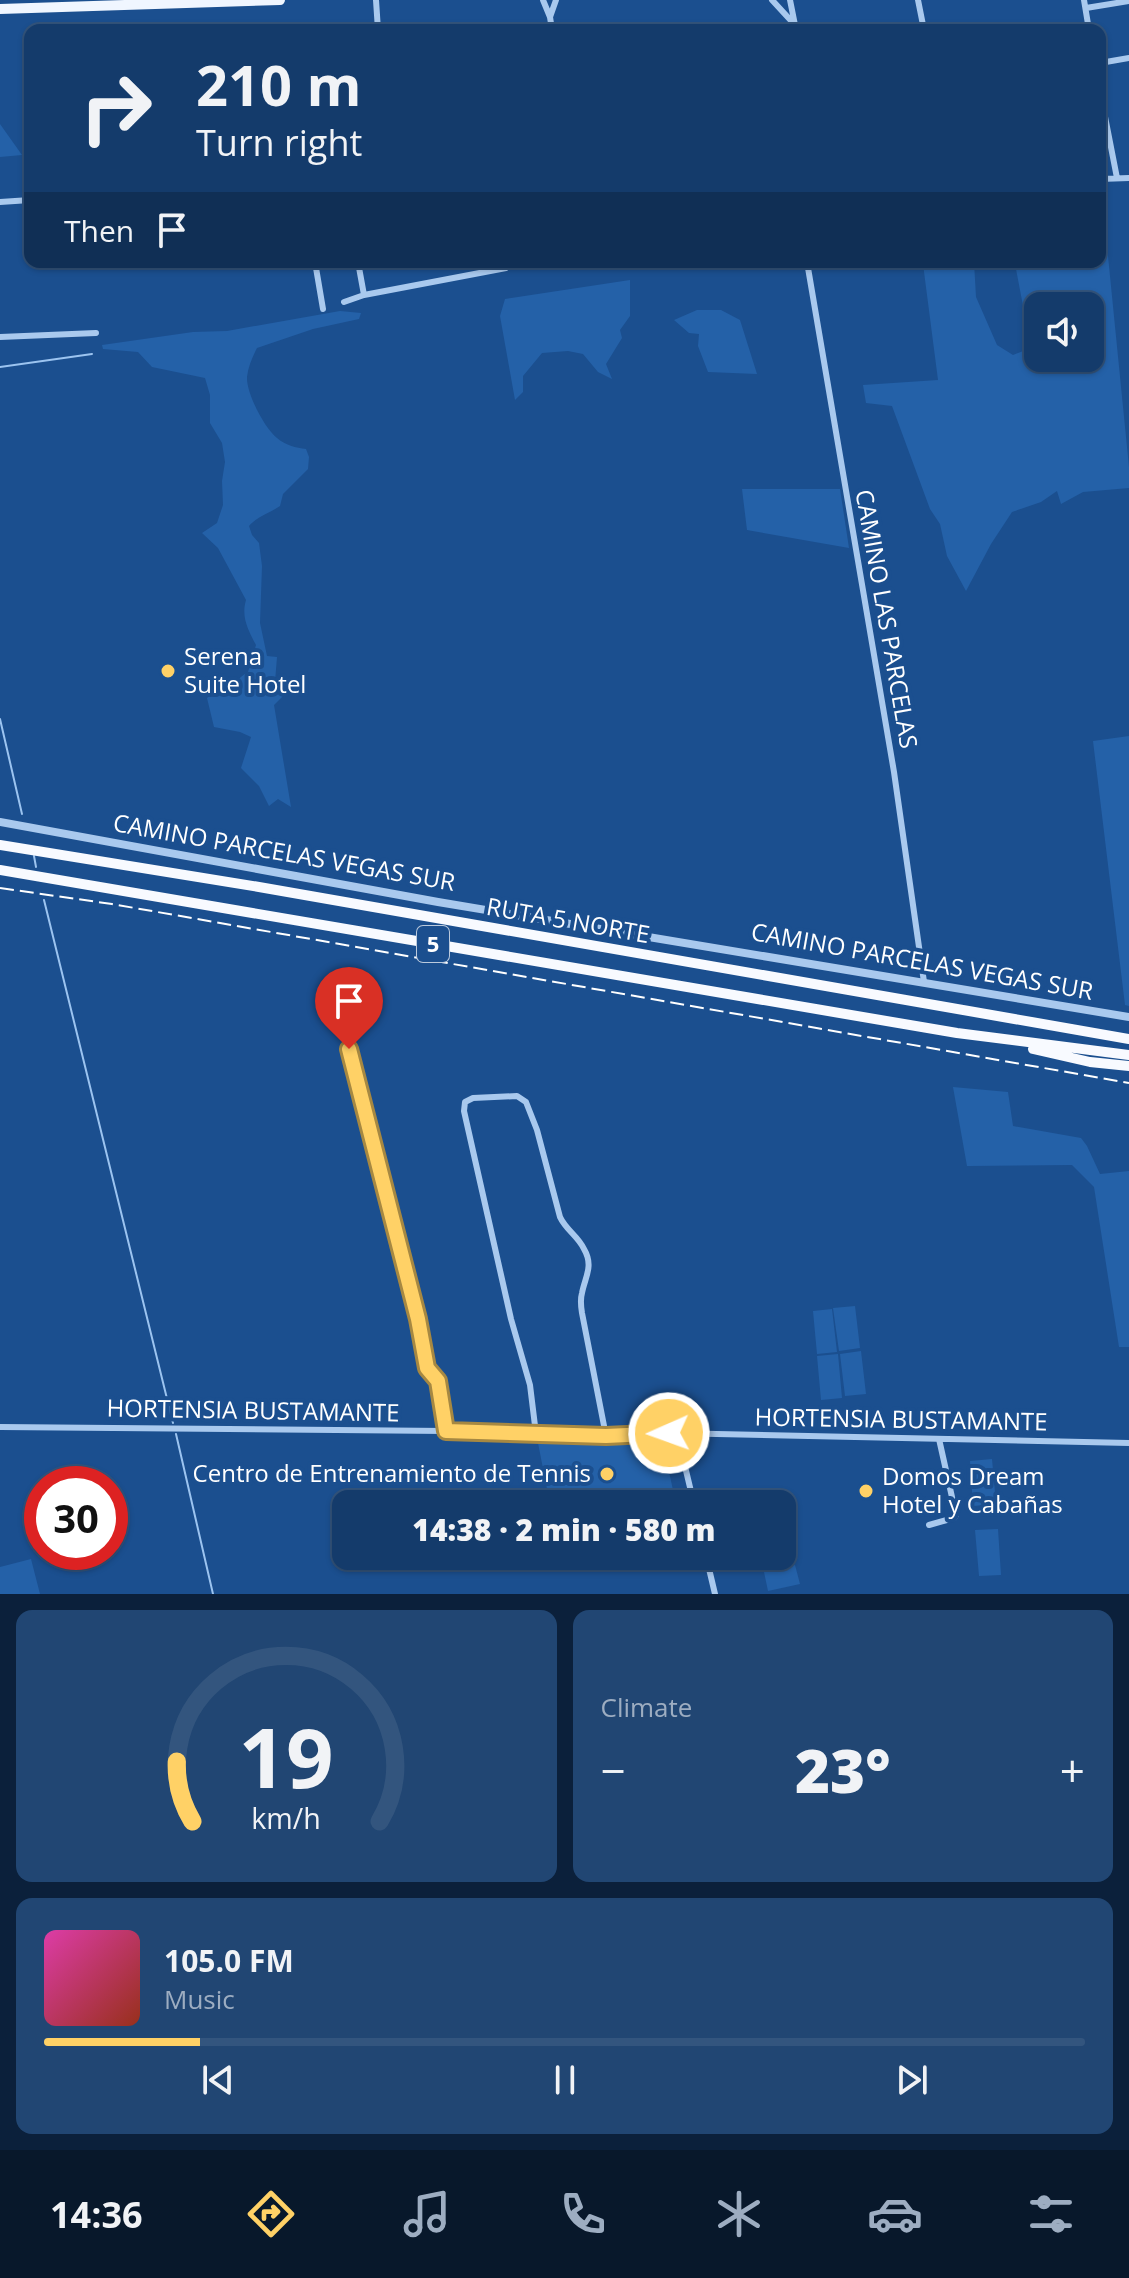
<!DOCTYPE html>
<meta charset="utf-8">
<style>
body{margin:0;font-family:"Open Sans",sans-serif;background:#214673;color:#f1f3f6;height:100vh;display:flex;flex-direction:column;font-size:30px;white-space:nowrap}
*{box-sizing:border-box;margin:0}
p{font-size:26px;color:#9dadc1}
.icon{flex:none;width:44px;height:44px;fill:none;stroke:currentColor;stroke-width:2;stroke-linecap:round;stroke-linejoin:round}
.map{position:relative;height:1594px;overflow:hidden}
.panel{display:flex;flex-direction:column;gap:16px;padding:16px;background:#0b203b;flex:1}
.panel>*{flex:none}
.hud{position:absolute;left:24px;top:24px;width:1082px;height:244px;border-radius:16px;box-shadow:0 2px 6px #0004,0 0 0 2px #33557e;background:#143b6b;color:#f1f3f6;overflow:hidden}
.tools{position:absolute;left:1024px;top:292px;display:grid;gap:16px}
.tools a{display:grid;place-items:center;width:80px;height:80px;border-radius:16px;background:#143b6b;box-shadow:0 2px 6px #0004,0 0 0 2px #33557e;font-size:40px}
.speed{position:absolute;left:24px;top:1466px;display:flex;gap:16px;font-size:40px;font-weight:700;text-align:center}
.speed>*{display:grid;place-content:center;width:104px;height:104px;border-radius:50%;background:#143b6b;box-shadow:0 2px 6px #0004,0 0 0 2px #33557e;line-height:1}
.speed .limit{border:12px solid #d22;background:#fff;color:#111}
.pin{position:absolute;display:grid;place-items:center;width:68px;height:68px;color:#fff;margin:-82px -34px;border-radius:50% 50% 50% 0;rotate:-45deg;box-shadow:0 0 8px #0007}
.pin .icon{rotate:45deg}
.me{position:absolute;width:88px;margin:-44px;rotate:268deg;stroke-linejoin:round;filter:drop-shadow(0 0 6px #0008)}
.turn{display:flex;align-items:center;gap:28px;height:168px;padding:0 40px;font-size:36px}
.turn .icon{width:104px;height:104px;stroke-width:2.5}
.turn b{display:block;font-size:56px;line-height:68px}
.then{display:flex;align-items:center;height:76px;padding:0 40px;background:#0003;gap:16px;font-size:30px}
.big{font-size:60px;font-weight:800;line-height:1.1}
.panel .widget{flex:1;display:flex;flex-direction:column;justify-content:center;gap:12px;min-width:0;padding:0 28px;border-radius:16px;background:#214673}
.panel .dial{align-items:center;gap:0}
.dial svg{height:208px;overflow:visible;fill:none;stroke:#33557e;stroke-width:7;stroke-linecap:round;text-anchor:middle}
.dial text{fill:#f1f3f6;stroke:none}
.song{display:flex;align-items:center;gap:24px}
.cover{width:96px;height:96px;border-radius:12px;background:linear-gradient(135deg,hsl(320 70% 55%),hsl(10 70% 35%))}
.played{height:8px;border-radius:4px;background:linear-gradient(90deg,#ffd166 15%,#33557e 15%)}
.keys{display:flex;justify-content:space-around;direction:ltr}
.heat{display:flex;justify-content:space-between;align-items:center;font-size:44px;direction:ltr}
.panel .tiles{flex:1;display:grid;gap:16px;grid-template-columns:1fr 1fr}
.widget:last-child{grid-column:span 2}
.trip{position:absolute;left:332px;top:1490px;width:464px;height:80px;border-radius:16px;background:#143b6b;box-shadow:0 2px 6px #0004,0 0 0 2px #33557e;font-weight:800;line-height:80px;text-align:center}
.tab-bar{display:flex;height:128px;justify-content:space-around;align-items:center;background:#08182b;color:#9dadc1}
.tab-bar .icon{width:56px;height:56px}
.tab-bar .on{color:#ffd166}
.tab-bar b{font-size:36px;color:#f1f3f6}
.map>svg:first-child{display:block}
.green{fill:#2461a8;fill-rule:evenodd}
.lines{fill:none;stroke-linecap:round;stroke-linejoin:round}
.stream{stroke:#9cc4f0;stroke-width:2}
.minor{stroke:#a9c9ee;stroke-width:6}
.tertiary{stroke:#a9c9ee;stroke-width:8}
.primary{stroke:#f0f6ff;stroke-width:10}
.trunk{stroke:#f8faff;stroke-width:10}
.rail{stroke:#fff;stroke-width:2;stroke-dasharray:14 6;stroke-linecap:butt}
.route-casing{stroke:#a68842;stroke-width:20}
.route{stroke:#ffd166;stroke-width:14}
.poi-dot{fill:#ffd166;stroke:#1b4f8f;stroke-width:3}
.labels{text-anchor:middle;stroke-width:8;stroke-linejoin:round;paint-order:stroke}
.shield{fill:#1b4f8f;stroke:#bbcadd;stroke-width:2}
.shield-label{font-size:22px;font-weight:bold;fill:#fff}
.street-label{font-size:24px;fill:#fff;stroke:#1b4f8f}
.poi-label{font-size:24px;fill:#fff;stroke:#1b4f8f;text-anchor:start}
</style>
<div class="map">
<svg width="1129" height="1594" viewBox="0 0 1129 1594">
<rect width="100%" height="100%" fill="#1b4f8f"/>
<path class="green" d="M0 124 22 155 0 157Z
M1106 236 1129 467V488L1083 492 1061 504 1057 491 1041 502 1012 512 991 544 966 591 947 556 940 524 930 509 892 406 866 403 863 385 938 380 923 264 940 262H974L976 297 997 345 1013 355 1026 350 1028 332 1016 269 1011 262H1100V237ZM1038 306H1090V358H1038Z
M630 280V316L620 330 622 338 606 364 612 379 598 372 583 354 568 351 542 353 523 376V392L515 400 500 316 505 299Z
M697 310H721L740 320 757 374 708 372 698 346 699 334 689 333 674 320Z
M340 311 361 313 359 319 313 329 257 348C252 358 248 367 247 377 246 393 265 429 277 438 285 445 296 448 306 449L309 457 308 469 283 494 280 506C270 513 256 517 249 526L252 535 259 543 262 566 260 623 267 656 277 657 275 682 284 695 274 705 291 807 278 799 269 806 259 786 241 768 251 737 240 732 214 727 207 698C213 693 218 693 226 689 234 685 239 677 248 672L256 645C248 630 241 617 246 600L218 548 202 533 217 523 223 505 222 481 225 462 222 443 210 423V395L205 378 152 367 138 352 103 349 102 345 193 332 227 331Z
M742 489H840L849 548 747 530Z
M1129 736V1006L1125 1005 1093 741Z
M953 1087 1008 1092 1013 1126 1081 1138 1087 1146 1100 1174 1129 1171V1347H1119L1094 1187 1072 1165 967 1166Z
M855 1306 860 1348 839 1351 833 1308Z
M832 1309 837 1352 817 1354 813 1311Z
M861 1351 866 1394 845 1396 840 1354Z
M838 1354 842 1398 821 1400 817 1356Z
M538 1443 663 1444 676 1504H550Z
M992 1459 996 1504 973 1506 970 1461Z
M998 1529 1001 1575 979 1576 975 1530Z
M790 1544 795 1563 763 1570 760 1556H782V1546Z
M560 1556H647L648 1563 563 1570Z
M31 1559 40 1594H0V1567Z
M795 1565 800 1584 768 1591 764 1572Z"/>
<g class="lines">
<path class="stream" d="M0 367 92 354
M0 719 22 814
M34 856 36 867
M44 900 173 1423
M176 1434 213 1594"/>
<path class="minor" d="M376 0 378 30
M543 0 550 17 552 30
M772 0 795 25
M790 0 796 30
M918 0 924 30
M1084 0 1089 30
M1086 8 1129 1
M550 17 556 0
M1100 63 1129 58
M1100 91 1117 178
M1100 179 1129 178
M0 202 30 200
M315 262 323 309
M358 262 364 295
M807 262 894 772 924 982
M344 302 364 295 506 268 513 262
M0 337 96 333
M342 1022 418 1319 427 1368 438 1381 446 1431
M0 1427 446 1431 606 1436 669 1433 1129 1443
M677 1433 694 1504
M536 1434 530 1385 511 1319 464 1111 465 1102 473 1098 517 1096 526 1102 537 1130 560 1217C566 1230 578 1236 584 1249 594 1266 585 1277 582 1293 580 1300 581 1307 582 1313L606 1436
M929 1525 954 1518 956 1515 939 1439
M706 1556 715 1594"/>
<path class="tertiary" d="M0 822 438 902 1129 1017"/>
<path class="primary" d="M0 9 280 0"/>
<path class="trunk" d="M0 845 259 887 1129 1039
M0 870 957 1033 1129 1055
M1033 1049 1090 1062 1129 1066"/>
<path class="rail" d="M0 888 112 904 1129 1083"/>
</g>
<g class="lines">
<defs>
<path id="route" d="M349 1049 418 1319 427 1368 438 1381 446 1431 606 1436 669 1433"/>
</defs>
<use href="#route" class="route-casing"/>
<use href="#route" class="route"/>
</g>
<g class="poi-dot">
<circle cx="168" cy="671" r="8"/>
<circle cx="607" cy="1474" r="8"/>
<circle cx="866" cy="1491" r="8"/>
</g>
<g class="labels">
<rect class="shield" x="417" y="926" width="32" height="36" rx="6"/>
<g class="shield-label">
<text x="433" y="952">5</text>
</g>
<g class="street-label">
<text transform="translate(886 619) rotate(80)" y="8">CAMINO LAS PARCELAS</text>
<text transform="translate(284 853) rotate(10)" y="8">CAMINO PARCELAS VEGAS SUR</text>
<text transform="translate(568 921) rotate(10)" y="8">RUTA 5 NORTE</text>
<text transform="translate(922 962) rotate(10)" y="8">CAMINO PARCELAS VEGAS SUR</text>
<text transform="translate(253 1411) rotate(1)" y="8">HORTENSIA BUSTAMANTE</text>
<text transform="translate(901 1420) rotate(1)" y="8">HORTENSIA BUSTAMANTE</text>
</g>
<g class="poi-label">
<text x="184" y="665">Serena<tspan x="184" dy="28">Suite Hotel</tspan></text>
<text x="591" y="1482" text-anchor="end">Centro de Entrenamiento de Tennis</text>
<text x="882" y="1485">Domos Dream<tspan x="882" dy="28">Hotel y Cabañas</tspan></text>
</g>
</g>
</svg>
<div class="tools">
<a><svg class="icon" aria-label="sound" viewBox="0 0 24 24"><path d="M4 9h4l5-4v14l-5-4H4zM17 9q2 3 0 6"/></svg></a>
</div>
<div class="speed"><div class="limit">30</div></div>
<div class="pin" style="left:349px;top:1049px;background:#d93025"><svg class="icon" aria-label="arrive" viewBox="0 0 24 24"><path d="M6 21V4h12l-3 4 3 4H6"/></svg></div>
<svg class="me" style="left:669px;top:1433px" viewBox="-20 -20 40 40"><circle r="17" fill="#ffd166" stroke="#fff" stroke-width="3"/><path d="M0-11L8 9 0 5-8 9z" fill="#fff"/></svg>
<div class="trip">14:38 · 2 min · 580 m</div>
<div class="hud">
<div class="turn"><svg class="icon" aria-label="right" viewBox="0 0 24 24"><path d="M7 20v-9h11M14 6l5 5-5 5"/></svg><div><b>210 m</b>Turn right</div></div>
<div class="then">Then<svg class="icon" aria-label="arrive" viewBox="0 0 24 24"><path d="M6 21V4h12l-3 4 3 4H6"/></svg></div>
</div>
</div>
<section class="panel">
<div class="tiles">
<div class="widget dial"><svg viewBox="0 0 100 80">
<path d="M14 69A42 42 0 1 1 86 69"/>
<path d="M14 69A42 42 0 0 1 8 46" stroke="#ffd166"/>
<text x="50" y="56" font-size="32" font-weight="700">19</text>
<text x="50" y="72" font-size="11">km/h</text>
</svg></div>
<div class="widget"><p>Climate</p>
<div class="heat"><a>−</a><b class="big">23°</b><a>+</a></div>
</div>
<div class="widget">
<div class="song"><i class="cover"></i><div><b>105.0 FM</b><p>Music</p></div></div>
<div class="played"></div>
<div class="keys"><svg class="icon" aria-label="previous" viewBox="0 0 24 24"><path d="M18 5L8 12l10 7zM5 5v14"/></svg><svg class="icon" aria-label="pause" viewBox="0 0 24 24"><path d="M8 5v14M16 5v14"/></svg><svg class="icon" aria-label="next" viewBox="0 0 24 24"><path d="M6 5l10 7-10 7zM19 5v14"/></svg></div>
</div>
</div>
</section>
<nav class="tab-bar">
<b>14:36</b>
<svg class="icon on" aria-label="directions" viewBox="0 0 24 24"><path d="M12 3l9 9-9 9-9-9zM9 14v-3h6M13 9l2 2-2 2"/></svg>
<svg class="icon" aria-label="music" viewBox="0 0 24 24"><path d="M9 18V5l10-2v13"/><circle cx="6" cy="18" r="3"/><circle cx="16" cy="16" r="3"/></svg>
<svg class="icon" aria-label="phone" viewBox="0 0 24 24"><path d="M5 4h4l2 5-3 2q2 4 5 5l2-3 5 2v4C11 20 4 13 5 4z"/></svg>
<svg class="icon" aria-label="climate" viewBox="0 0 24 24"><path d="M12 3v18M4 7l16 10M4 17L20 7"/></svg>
<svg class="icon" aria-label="car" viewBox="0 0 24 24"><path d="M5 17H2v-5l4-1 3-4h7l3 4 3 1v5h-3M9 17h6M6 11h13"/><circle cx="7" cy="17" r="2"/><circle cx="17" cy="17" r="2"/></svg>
<svg class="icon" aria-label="filters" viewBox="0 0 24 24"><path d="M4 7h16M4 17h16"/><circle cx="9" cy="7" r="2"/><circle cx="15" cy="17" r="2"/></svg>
</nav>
